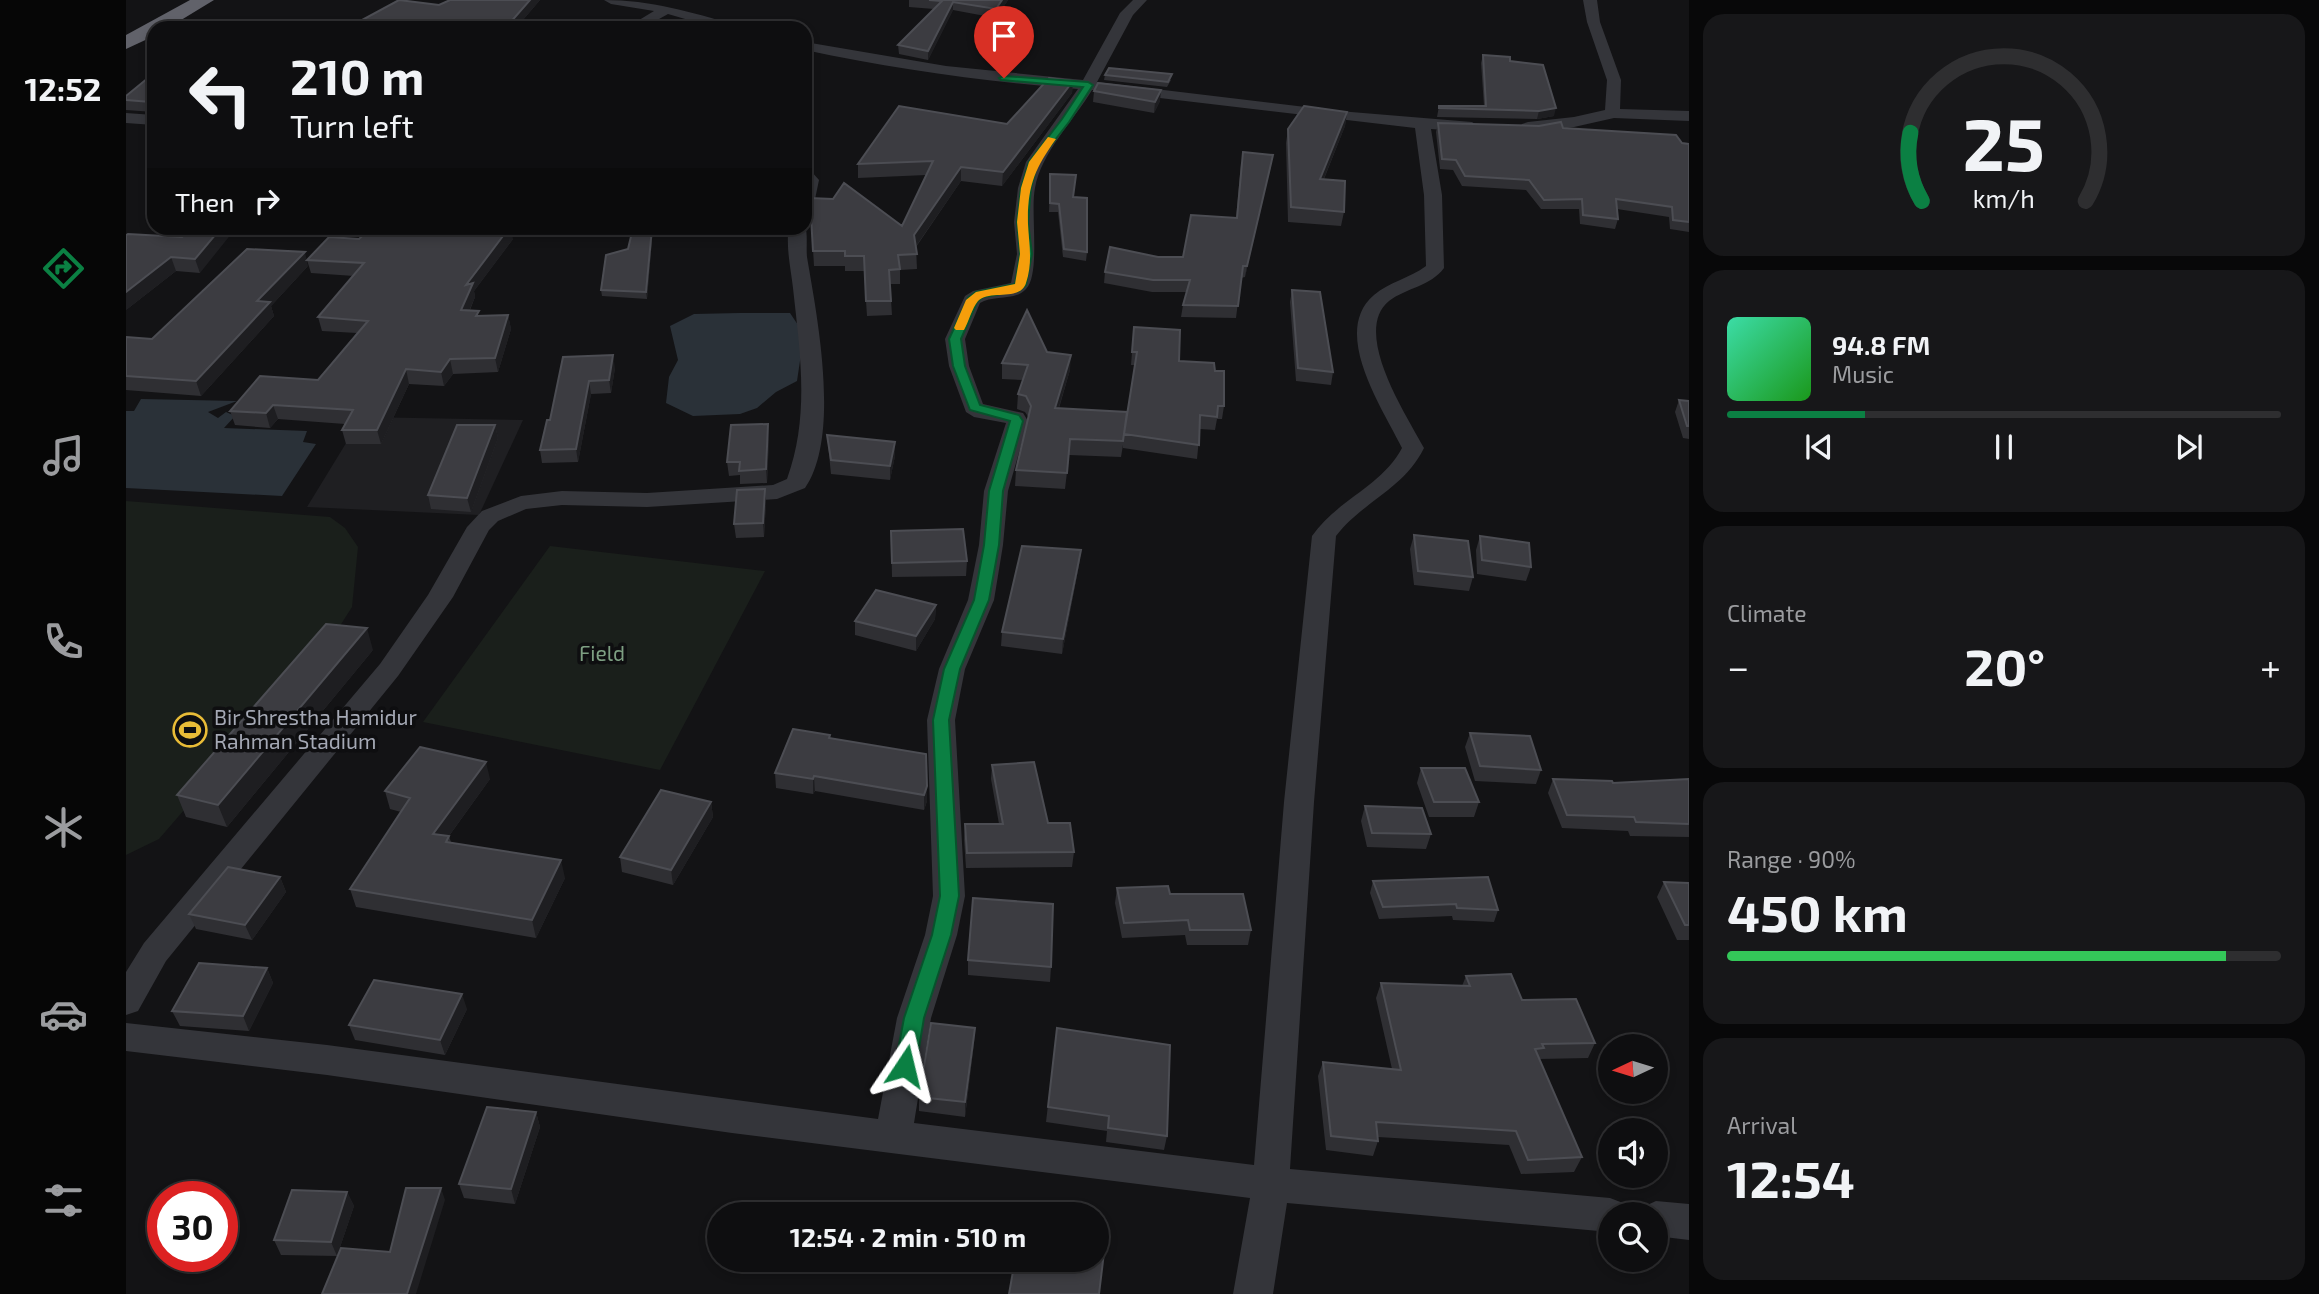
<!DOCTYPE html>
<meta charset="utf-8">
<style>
body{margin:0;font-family:"Exo 2",sans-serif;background:#171719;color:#f1f3f6;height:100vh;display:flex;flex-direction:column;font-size:26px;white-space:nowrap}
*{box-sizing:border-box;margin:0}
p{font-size:23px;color:#9b9c9f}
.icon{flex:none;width:38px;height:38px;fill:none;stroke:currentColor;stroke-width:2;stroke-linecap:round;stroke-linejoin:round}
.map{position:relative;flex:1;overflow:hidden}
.side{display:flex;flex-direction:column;gap:14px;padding:14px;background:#080809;width:630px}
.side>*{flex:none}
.top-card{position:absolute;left:21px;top:21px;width:665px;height:214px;border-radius:21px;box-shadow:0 4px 10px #0003,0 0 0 2px #2e2e30;background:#0e0e10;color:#f1f3f6;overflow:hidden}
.needle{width:46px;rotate:266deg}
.controls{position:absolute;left:1472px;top:1034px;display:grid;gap:14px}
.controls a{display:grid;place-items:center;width:70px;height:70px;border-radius:50%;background:#0e0e10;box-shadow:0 4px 10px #0003,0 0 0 2px #2e2e30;font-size:35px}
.speed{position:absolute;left:21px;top:1181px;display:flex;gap:14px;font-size:35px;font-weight:700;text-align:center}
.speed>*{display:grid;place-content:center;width:91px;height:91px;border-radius:50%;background:#0e0e10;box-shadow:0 4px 10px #0003,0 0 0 2px #2e2e30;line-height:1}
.speed .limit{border:10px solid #d22;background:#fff;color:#111}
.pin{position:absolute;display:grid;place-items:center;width:60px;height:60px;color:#fff;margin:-72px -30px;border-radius:50% 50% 50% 0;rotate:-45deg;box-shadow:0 0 7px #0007}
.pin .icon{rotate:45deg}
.me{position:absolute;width:77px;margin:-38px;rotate:10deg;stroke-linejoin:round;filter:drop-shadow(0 0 5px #0008)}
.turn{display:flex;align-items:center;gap:24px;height:147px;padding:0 28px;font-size:32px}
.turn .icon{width:91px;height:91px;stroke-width:2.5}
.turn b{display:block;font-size:49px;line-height:60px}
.then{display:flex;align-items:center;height:66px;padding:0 28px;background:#0003;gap:14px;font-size:26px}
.big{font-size:52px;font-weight:700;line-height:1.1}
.side .tile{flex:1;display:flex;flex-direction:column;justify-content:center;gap:10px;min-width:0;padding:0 24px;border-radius:21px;background:#171719}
.side .dial{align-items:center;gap:0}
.dial svg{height:182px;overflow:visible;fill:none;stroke:#2e2e30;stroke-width:7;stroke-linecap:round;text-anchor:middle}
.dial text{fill:#f1f3f6;stroke:none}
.song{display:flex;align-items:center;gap:21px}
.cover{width:84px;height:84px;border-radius:10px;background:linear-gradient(135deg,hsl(160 70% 55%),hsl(120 70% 35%))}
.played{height:7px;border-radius:4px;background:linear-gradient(90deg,#0b8043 25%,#2e2e30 25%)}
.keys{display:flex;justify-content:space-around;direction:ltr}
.heat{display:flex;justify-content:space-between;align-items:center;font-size:38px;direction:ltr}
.charge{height:10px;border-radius:5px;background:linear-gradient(90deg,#34c759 90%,#2e2e30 0)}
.trip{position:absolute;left:581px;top:1202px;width:402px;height:70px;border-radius:35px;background:#0e0e10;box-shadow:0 4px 10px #0003,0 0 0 2px #2e2e30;font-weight:700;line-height:70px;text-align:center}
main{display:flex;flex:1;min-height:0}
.dock{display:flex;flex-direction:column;width:126px;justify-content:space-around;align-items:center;background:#060606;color:#9b9c9f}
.dock .icon{width:49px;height:49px}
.dock .current{color:#0b8043}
.dock b{font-size:32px;color:#f1f3f6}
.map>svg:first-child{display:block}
.built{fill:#1f1f22}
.green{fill:#1a1f1b}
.water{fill:#2a3138}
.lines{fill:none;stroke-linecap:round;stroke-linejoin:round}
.street{fill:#34353a;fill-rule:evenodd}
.highway{fill:#61626a;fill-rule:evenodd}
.wall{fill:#2f2f33}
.shaded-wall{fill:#1e1e21}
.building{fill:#3c3c41;stroke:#4c4d53;stroke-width:2}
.route{fill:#0b8043;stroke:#07532c;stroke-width:2}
.slow{fill:#f59e0b}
.labels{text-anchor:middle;stroke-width:7;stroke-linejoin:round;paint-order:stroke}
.park-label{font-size:21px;fill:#7d9f82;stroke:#0e0e10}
.poi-label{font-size:21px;fill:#a5a9b5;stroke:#0e0e10;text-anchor:start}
</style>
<main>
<nav class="dock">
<b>12:52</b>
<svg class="icon current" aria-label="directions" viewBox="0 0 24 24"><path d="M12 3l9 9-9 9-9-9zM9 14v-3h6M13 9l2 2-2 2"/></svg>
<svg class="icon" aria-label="music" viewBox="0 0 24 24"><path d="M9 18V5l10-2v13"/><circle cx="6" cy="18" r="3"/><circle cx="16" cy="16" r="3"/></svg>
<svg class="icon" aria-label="phone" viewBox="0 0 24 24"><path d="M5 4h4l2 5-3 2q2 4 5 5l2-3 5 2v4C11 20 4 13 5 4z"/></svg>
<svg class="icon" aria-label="climate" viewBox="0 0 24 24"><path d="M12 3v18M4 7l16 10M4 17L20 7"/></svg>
<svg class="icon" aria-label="car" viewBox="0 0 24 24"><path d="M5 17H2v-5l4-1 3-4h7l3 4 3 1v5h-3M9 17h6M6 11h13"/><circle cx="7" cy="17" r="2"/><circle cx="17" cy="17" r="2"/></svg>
<svg class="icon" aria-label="filters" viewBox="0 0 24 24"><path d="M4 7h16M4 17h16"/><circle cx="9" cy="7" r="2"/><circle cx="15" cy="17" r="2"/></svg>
</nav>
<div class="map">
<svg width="1563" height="1294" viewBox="0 0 1563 1294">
<rect width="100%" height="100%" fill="#131315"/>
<path class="built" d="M236 417 397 420 353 515 181 507Z"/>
<path class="green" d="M0 501 204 517 219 528 232 547 226 607 205 640 33 839 0 855Z
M424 546 639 571 534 770 297 722Z"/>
<path class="water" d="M614 313H664L678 334 671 381 650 392 631 408 614 414 567 416 540 403 543 377 552 360 544 326 568 314Z
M15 399 111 401 82 412 92 418 100 412 109 416 98 428 181 431 177 442 190 444 156 496 0 488V411H8Z"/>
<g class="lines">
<path class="street" d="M478 0C525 0 565 12 609 25L611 28H590L542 14 517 28H500L528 11 485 4Z
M1007 0H1021L1007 15 971 82 1213 111 1346 122 1354 127 1346 132 1305 129 1316 195 1318 268C1305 286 1280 288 1263 301 1225 332 1281 416 1298 448 1277 490 1237 501 1210 536L1188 802 1164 1169 1484 1198 1497 1203 1503 1214H1484V1232L1161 1203 1147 1294H1107L1124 1198 606 1133 201 1075 0 1051V1023L201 1045 752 1119 771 1018 799 935 807 896 801 720 813 669 842 600 853 545 858 491 880 423 848 417 840 412 823 366 819 339 839 296 847 291 885 283 891 254 888 222 892 188 900 162 952 89C860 82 769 69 679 50V42L820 66 957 80 994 13ZM966 90 1289 128 1298 195 1300 266C1284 278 1263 282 1248 295 1204 332 1257 409 1276 448 1256 486 1211 500 1186 536L1158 802 1128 1165 788 1123 805 1018 831 935 839 896 829 720 839 669 868 600 877 545 882 491 902 421 897 413 857 404 843 366 839 339 854 303C867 295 890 301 900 289 915 274 904 211 909 188 915 153 948 120 966 90Z
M1457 0H1471L1474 22 1495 80 1494 109 1563 111V121L1488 118 1448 127 1396 130 1394 127 1396 124 1402 122 1448 117 1479 110 1481 80 1461 22Z
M0 113 28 115V125L0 123Z
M679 170 685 171 693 180 688 204 679 209Z
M679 225C682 234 680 247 681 257 691 316 715 436 679 488L651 499 521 507 436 505 400 509 372 521 363 530 327 597 272 676 40 961 12 1011 0 1015V972L18 943 254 664 302 595 341 527 356 511 395 496 436 491 521 493 647 485 661 479C684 416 674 353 667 288 665 270 661 253 662 235L663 228H679Z
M1530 1201 1563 1204V1240L1530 1236V1214H1513L1517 1207Z"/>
<path class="highway" d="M64 0H88L42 28H28V36L0 49V35Z"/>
</g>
<path class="wall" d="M324 0H414L390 28H237L236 20 313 5Z
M783 0H882L870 18 827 10 802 60 773 54 772 45 808 9 783 7Z
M1357 55 1384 61 1428 116 1411 119 1311 117 1313 106H1358L1355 63Z
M979 75 1045 80 1041 87 978 80Z
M28 78V112L0 110V96Z
M947 81 946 93 876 186 835 181 790 247 791 269 774 270V284H764L766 315 741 316 738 271H719V266H688L684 198 776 226 800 175 732 178V164L881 124Z
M968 91 1034 101 1028 113 967 102Z
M1221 112 1219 126 1198 179 1218 212 1215 226 1162 222 1160 143 1162 129Z
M1312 123 1437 128 1563 144V232L1544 229 1543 217 1491 209 1492 219 1489 229 1454 224 1453 209H1415L1400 190 1336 186 1327 170 1314 169 1310 132Z
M1147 155 1119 277 1115 278 1110 318 1055 317 1057 305 1061 292H1026L978 283 979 272 1032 257H1057L1110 218 1115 163Z
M924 182 948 197 961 252 960 261 937 257 932 212H923Z
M67 228 74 273 50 271 0 310 56 237Z
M507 228H527L521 299 476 296 475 290 502 249Z
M233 239H387L348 291 349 297 344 310 354 316 382 315 385 329 372 372 327 374 318 386 283 384 255 444H220L216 430 219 424 152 419 144 428 109 425 104 411 192 380 231 333 196 331 192 317 228 276 185 273 181 260Z
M182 266 145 306 148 316 75 396 0 390V337L26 339Z
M1166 290 1207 372 1205 385 1170 381 1164 302Z
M1008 327 1053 361 1089 371 1098 406 1096 419H1091L1089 430 1074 429 1071 459 997 448V445L995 457 943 455 939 489 889 486 890 470 903 418 899 412 891 409 892 394 897 380 876 379V363L921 352 944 370 933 408 1000 426 1009 365H1005Z
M437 357 489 368 485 393 465 394 452 462 416 463 414 450 424 420Z
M1553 400 1563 401V439L1557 438 1549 412Z
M369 425 372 438 345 512 305 509 302 495Z
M701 435 769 456 764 480 705 474Z
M643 438 641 483 614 484V475L603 476 601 462Z
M640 502 638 537 610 538 608 524Z
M765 531 841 561 840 576 766 577Z
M1288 535 1347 577 1343 591 1288 585 1284 549Z
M1354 536 1405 567 1400 581 1351 574 1350 550Z
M955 550 953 565 936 654 875 646 876 632Z
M810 605 809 619 790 651 729 635V621Z
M247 650 101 827 60 817 51 795Z
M1344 733 1415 770 1410 784 1349 781 1339 747Z
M704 738 800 754 801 801 798 810 689 791 687 794 650 788 649 773Z
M866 765 922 823 948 852 946 867 840 868 838 839 839 824H873L865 779Z
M1295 768 1353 802 1348 817H1303L1291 783Z
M364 779 323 836 325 842 439 878 410 938 230 907 224 889 275 812 264 809 259 791Z
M1427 779 1487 783 1563 779V837L1504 836 1502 831 1436 828 1422 793Z
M585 802 587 817 547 885 496 872 494 857Z
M1239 806 1305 834 1300 849 1241 847 1235 821Z
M154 877 160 892 126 940 70 929 63 914Z
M1247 881 1372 910 1368 922 1327 920 1326 916 1253 919 1244 893Z
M1538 882 1563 883V940H1551L1531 897Z
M991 888 1044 894 1125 930 1122 945H1061L1059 935 996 938 989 903Z
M842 960 925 967 924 982 842 975Z
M141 968 147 983 123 1031 54 1026 46 1011Z
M1340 976 1396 1000 1469 1043 1462 1058 1413 1059 1456 1157 1448 1172 1395 1174 1383 1145 1252 1137V1141L1247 1156 1200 1150 1192 1076 1197 1062 1266 1069 1250 998 1255 983 1336 986Z
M341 1009 319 1055 229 1040 223 1025Z
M849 1028 848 1043 839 1117 793 1111V1097Z
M931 1028 1041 1136 1038 1150 980 1142 981 1131 920 1122Z
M410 1112 414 1127 389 1204 338 1198 333 1184Z
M221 1192 228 1206 211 1256 155 1255 148 1240Z"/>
<path class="shaded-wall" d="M404 0H414L390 28H378Z
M876 0H882L870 18V9Z
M827 2V10L802 60V51Z
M947 81 946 93 876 186 877 172Z
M1035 90 1034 101 1028 113 1029 102Z
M1430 108 1428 116 1411 119 1413 111Z
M1221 112 1219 126 1192 193 1194 179Z
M1147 155 1145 166 1119 277 1121 266Z
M835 167V181L788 249V235Z
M95 228H110L74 273 69 259Z
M370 228H385L387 239 348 291 349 297 338 323 335 310 340 285Z
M526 228H527L521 299 520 292Z
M179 252 182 266 145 306 148 316 75 396 70 381 131 301Z
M45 257 50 271 0 310V292Z
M382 315 385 329 372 372 369 358Z
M487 355 489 368 485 393 483 380Z
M945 355 944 370 928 423 929 408Z
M324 359 327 374 318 386 315 372Z
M280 369 283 384 255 444 251 430Z
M463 381 465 394 452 462 450 449Z
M147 405 152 419 144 428 140 413Z
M642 424 643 438 641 483 640 469Z
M369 425 372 438 345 512 341 498Z
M769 442V456L764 480V466Z
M639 489 640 502 638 537 637 523Z
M955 550 953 565 936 654 937 639Z
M810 605 809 619 790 651V636Z
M241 628 247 650 101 827 92 805Z
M360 762 364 779 312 851 307 834Z
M688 776 689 791 687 794V779Z
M801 786V801L798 810V795Z
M585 802 587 817 547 885 545 870Z
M435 860 439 878 410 938 406 920Z
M154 877 160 892 126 940 119 925Z
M141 968 147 983 123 1031 117 1016Z
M336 994 341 1009 319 1055 314 1040Z
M849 1028 848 1043 839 1117V1102Z
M410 1112 414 1127 389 1204 385 1189Z
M315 1188 319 1200 290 1294H281Z
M221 1192 228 1206 211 1256 205 1242Z"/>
<path class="building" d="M273 0 313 5 324 0H404L383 24 378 28H293L299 24 236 20Z
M803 0H876L870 9 827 2 802 51 772 45 816 1Z
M1357 55 1384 57V61L1417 65 1430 108 1413 111 1313 108V106H1360Z
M983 68 1046 74 1042 82 979 75Z
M22 78H28V106L25 102 0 100V96Z
M923 78 947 81 877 172 835 167 788 235 791 254 772 255 774 269 763 270 765 301H740L738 256H719V251H687L684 198 707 199 718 183 776 226 807 161 732 164 773 106 881 124Z
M972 83 1035 90 1029 102 968 91Z
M1178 106 1221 112 1194 179 1219 181 1218 212 1165 207 1162 129Z
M1435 122 1437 128 1550 135 1556 143 1563 144V222L1547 220 1546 207 1490 199 1492 219 1457 215 1456 199 1418 200 1403 180 1339 176 1330 160 1316 159 1312 123 1413 126Z
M1117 152 1147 155 1121 266H1117L1112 306 1057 305 1064 280H1027L979 272 984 247 1032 257H1057L1065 215 1111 218Z
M924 174 950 175 947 197 961 198V252L938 249 933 204 924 203Z
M67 228H95L69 259 45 257 0 292V235L2 234 56 237Z
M245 228H383L340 285 347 283 335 310 353 311 350 316 382 315 369 358 324 359 315 372 280 369 251 430H216L227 410 147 405 140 413 104 411 134 376 192 380 242 321 192 317 238 263 181 260 203 237 233 239Z
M507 228H526L520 292 475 290 480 255 502 249Z
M121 249 179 252 131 301 144 302 70 381 0 376V337L26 339Z
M1166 290 1194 292 1207 372 1172 368Z
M901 310 921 352 945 355 929 408 1001 412 997 441 944 439 941 473 890 470 905 406 900 396 892 394 902 365 876 363Z
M1008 327 1054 330 1053 361 1088 363 1089 371H1098V406H1092L1091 417 1074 415 1073 445 998 434 1011 352H1006Z
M487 355 483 380 463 381 450 449 414 450 421 420H424L437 357Z
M1553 400 1563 401V426H1561Z
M642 424 640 469 613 471 614 462H601L605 425Z
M331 425H369L341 498 302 495Z
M701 435 769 442 764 466 705 460Z
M639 489 637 523 608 524 611 490Z
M837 529 841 561 766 563 765 531Z
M1288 535 1342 541 1347 577 1292 571Z
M1354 536 1403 543 1405 567 1356 560Z
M896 546 955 550 937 639 876 632Z
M750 590 810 605 790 636 729 621Z
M200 624 241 628 92 805 51 795Z
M667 729 704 735 703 738 800 754 801 786 798 795 688 776 687 779 649 773Z
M1344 733 1404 736 1415 770 1354 766Z
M294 747 360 762 307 834 323 836 320 842 435 860 406 920 224 889 284 798 259 791Z
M908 762 922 823H944L948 852 841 853 839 824H877L866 765Z
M1295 768H1339L1353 802H1308Z
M1427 779 1486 781 1487 783 1563 779V824L1510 822 1508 817 1441 815Z
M535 790 585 802 545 870 494 857Z
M1239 806 1296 808 1305 834 1246 833Z
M102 867 154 877 119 925 63 914Z
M1362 877 1372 910 1331 908 1330 904 1257 907 1247 881Z
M1538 882 1563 883V925H1559Z
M1042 886 1044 894H1117L1125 930H1064L1062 920 998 923 991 888Z
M847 898 927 904 925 967 842 960Z
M73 963 141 968 117 1016 46 1011Z
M1385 974 1396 1000 1450 999 1469 1043 1416 1044 1418 1048 1409 1049 1456 1157 1402 1160 1390 1131 1250 1122 1252 1141 1205 1136 1197 1062 1275 1070 1255 983 1344 986 1340 976Z
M248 980 336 994 314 1040 223 1025Z
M805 1023 849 1028 839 1102 793 1097Z
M931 1028 1044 1045 1041 1136 982 1128 983 1116 922 1107Z
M361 1107 410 1112 385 1189 333 1184Z
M280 1188H315L281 1294H196L215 1248 264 1252Z
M166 1190 221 1192 205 1242 148 1240Z
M971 1234 980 1236 973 1294H883L889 1260H971Z"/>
<path class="route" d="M878 76 962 82 967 85 943 122 912 162 905 188 902 222 906 254 900 285 893 291 857 297 851 302 835 339 839 366 854 405 893 415 897 421 877 491 873 545 863 600 834 669 823 720 833 896 825 935 798 1018 790 1066 787 1072 779 1075 772 1072 769 1066 778 1018 806 935 814 896 807 720 818 669 848 600 858 545 863 491 884 421 844 410 827 366 823 339 842 298 850 292 889 284 894 254 891 222 895 188 903 162 936 119 957 87 875 80 873 78Z"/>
<path class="slow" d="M922 137 930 139C909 168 901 187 902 224 903 245 907 262 900 283 894 302 864 289 852 301 846 308 843 321 838 330H830L828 328 840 300 850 292 889 284 894 254 891 222 895 188 903 162Z"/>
<defs>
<symbol id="stadium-ring" viewBox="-11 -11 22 22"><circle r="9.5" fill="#0e0e10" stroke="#e9bc37" stroke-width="1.5"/><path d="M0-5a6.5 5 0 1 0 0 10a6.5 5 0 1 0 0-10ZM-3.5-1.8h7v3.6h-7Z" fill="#e9bc37"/></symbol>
</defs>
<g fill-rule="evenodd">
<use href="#stadium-ring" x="45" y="711" width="38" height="38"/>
</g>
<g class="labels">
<g class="park-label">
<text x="476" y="661">Field</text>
</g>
<g class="poi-label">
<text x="88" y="725">Bir Shrestha Hamidur<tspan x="88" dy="24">Rahman Stadium</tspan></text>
</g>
</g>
</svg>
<div class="controls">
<a><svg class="needle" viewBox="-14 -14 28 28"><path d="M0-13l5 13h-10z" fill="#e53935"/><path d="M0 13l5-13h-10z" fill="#9b9c9f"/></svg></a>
<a><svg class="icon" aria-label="sound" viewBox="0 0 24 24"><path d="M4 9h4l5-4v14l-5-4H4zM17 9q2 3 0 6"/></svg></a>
<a><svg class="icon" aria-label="search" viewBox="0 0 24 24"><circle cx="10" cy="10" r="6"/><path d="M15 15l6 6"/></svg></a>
</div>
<div class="speed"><div class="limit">30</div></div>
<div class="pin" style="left:878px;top:78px;background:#d93025"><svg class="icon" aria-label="arrive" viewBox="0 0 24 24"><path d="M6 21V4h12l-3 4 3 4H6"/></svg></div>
<svg class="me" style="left:779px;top:1066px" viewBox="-20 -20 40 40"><path d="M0-17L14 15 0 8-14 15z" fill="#0b8043" stroke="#fff" stroke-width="4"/></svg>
<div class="trip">12:54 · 2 min · 510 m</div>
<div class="top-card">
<div class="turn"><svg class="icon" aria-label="left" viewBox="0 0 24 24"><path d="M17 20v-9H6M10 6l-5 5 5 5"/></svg><div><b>210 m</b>Turn left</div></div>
<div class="then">Then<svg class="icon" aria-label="right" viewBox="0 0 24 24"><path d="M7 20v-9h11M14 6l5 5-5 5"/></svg></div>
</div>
</div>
<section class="side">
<div class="tile dial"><svg viewBox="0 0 100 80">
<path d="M14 69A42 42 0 1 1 86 69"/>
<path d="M14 69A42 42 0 0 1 9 39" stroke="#0b8043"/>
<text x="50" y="56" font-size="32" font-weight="700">25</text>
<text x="50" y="72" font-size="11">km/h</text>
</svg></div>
<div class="tile">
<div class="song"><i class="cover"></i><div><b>94.8 FM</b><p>Music</p></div></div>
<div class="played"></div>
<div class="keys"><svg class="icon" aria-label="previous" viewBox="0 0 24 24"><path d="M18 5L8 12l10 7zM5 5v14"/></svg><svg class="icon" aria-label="pause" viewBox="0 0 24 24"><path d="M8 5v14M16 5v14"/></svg><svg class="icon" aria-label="next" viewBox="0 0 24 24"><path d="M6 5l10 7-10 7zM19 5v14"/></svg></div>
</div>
<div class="tile"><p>Climate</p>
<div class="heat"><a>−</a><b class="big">20°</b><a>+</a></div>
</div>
<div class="tile"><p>Range · 90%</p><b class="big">450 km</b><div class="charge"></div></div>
<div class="tile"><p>Arrival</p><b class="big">12:54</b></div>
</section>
</main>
